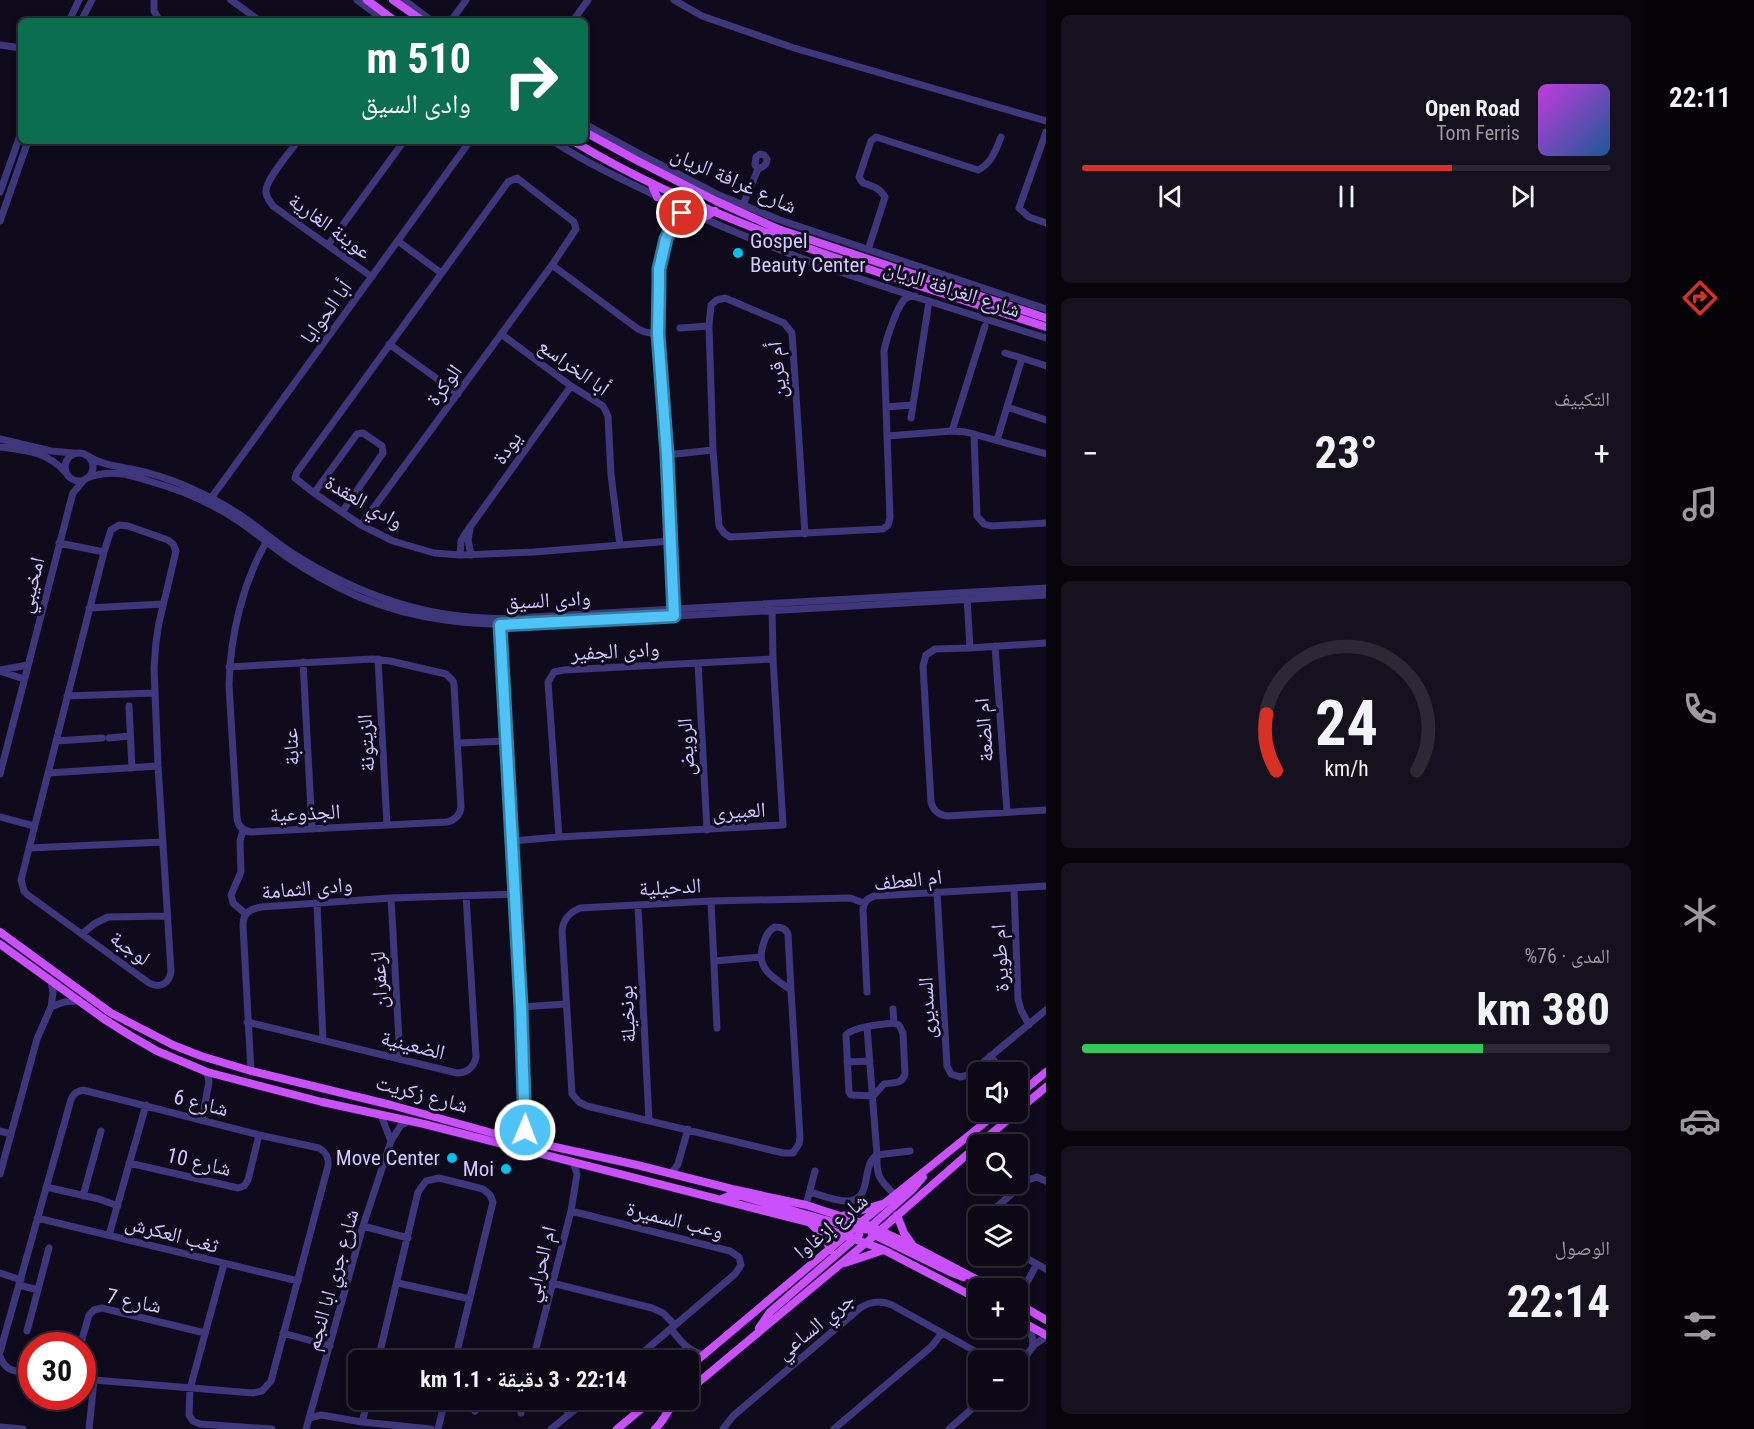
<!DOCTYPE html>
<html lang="ar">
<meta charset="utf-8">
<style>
body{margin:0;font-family:"Roboto Condensed","Noto Naskh Arabic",sans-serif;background:#15111e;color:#f1f3f6;direction:rtl;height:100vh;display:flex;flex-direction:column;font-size:22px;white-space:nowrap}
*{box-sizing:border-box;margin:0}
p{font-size:20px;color:#9a9aa0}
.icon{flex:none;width:33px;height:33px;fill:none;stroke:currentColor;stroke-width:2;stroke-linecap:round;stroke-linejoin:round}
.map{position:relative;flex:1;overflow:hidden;direction:ltr}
.side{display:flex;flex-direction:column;gap:15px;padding:15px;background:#07040c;width:600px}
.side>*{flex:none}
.guide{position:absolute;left:18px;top:18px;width:570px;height:126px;border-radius:9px;box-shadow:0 3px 9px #0003,0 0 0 2px #2c2934;direction:rtl;background:#0b6e4f;color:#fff;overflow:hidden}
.controls{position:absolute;left:968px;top:1062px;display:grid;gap:12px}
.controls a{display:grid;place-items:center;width:60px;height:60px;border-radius:9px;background:#0c0815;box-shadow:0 3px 9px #0003,0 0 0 2px #2c2934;font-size:30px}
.speed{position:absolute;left:18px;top:1332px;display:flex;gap:12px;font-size:30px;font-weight:700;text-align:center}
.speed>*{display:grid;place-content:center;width:78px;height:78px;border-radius:50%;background:#0c0815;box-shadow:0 3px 9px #0003,0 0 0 2px #2c2934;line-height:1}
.speed .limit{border:9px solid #d22;background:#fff;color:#111}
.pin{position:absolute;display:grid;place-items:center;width:51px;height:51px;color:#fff;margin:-26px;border:3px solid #fff;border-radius:50%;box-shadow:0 2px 6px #0007}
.me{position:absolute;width:66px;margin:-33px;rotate:1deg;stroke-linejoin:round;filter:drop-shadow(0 0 4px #0008)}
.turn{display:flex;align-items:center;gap:21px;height:126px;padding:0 18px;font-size:27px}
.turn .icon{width:78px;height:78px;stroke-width:2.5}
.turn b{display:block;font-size:42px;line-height:51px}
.big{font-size:45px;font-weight:700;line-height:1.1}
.side .widget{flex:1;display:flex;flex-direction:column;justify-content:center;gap:9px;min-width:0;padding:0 21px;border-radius:9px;background:#15111e}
.side .dial{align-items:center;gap:0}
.dial svg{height:156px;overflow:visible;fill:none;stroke:#2c2934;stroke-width:7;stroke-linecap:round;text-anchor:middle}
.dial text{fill:#f1f3f6;stroke:none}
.song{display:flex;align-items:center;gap:18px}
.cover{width:72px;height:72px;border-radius:9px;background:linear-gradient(135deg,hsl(290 70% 55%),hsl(210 70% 35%))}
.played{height:6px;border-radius:3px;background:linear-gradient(90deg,#d93025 70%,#2c2934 70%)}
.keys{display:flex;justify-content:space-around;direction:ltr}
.heat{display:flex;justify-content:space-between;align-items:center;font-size:33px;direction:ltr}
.charge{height:9px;border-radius:4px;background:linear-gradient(90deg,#34c759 76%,#2c2934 0)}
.trip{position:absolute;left:348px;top:1350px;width:351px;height:60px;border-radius:9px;background:#0c0815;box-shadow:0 3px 9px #0003,0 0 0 2px #2c2934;font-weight:700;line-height:60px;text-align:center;direction:rtl}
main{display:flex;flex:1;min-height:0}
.tabs{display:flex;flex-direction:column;width:108px;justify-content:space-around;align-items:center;background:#050308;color:#9a9aa0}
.tabs .icon{width:42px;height:42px}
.tabs .current{color:#d93025}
.tabs b{font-size:27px;color:#f1f3f6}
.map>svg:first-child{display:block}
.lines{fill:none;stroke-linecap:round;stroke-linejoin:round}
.minor{stroke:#3f377b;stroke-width:7}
.major{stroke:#ca50fc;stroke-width:8}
.route-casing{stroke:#337fa1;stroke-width:15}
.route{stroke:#4fc3f7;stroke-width:10}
.poi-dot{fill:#03c3ee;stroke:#100b1c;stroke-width:2}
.labels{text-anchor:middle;stroke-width:6;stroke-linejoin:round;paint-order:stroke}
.street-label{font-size:21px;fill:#d2c8fe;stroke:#100b1c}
.poi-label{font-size:21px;fill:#d2c8fe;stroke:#100b1c;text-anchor:end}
</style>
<main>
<nav class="tabs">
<b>22:11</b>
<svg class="icon current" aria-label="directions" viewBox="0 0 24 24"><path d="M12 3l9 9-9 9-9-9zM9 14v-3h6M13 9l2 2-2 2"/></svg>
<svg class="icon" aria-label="music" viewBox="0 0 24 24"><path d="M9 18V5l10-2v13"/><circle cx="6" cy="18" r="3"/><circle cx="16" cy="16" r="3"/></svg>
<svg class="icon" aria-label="phone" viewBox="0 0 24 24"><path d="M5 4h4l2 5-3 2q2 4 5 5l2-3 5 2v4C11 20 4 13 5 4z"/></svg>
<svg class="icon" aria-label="climate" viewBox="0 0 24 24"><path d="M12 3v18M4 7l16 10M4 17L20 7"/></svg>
<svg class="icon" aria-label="car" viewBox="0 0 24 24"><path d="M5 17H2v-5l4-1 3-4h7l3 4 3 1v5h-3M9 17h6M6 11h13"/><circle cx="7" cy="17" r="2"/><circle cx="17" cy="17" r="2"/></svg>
<svg class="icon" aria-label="filters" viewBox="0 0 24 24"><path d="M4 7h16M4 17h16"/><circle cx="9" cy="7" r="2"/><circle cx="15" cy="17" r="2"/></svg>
</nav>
<section class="side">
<div class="widget">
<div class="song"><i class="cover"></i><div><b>Open Road</b><p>Tom Ferris</p></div></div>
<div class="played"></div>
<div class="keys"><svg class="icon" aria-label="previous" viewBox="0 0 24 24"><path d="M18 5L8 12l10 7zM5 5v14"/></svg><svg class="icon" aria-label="pause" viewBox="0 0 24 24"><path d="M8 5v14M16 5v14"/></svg><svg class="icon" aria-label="next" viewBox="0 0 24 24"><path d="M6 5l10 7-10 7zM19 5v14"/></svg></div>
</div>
<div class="widget"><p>التكييف</p>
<div class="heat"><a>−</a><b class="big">23°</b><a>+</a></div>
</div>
<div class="widget dial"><svg viewBox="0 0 100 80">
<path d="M14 69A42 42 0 1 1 86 69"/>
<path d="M14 69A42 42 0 0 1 9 40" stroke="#d93025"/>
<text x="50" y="56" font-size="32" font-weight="700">24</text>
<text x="50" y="72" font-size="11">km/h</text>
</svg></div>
<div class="widget"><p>المدى · 76%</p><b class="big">380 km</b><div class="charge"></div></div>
<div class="widget"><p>الوصول</p><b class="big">22:14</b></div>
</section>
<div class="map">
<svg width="1046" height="1429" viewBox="0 0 1046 1429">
<rect width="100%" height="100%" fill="#100b1c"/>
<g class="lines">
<path class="minor" d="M154 0V11L160 21
M231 0 260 21
M357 0 385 21
M404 0 432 21
M674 0 702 16 794 48 1046 121
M69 21 79 0
M81 21 92 0
M451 21 466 0
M573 21 588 0
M0 45 21 48
M585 124 640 154 719 195 780 220 1046 309
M1046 132 1019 208 1029 217 1046 223
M298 141C290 152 264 181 266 193 267 198 270 202 273 206L372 277
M553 141C591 166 632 184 673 204 792 262 920 298 1046 338
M0 192 21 133
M743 205 758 169C763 167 767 165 767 159L764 155 760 154 756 157 755 165 758 169
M0 221 28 141
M398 241 441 273
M328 245 404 141
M868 250 885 197C880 188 873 186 863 183L859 177 871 141 876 137 978 170C991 164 996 150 1001 137
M552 265 638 329 645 332 658 334
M680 328 709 326
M501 334 571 386 603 406 608 416 611 475 620 545
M389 344 458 394
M1005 353 1022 358
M886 407 913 405
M1007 407 1022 358 1046 366
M911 418 929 301
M952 431 985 326
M974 434 977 516 984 524 991 526 1046 523
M887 436 952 431 966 432 1046 454
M0 439 51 451 73 453
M997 440 1007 407 1046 420
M0 447C25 450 48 452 65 472
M65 467a14 14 0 1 1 28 0a14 14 0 1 1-28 0Z
M667 455 713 450
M88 456C102 465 116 466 131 469 151 473 170 479 188 487 206 495 224 504 240 515 258 527 274 541 292 553 359 596 434 622 515 618L1046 588
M87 478C109 469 128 474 149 481 181 490 212 503 240 522 256 533 271 546 287 557 310 573 334 586 359 597 417 621 475 626 537 624L1046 595
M314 493 357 434 363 433 366 435 382 446 383 453 342 512
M209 501 470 141
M119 525 128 526 168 540 173 544 176 551 159 623 156 642 154 668 158 766 171 971C170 983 160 989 149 983L28 895 24 891 21 880 104 552 111 530Z
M361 525 552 265 576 229 574 222 517 178 508 182 297 472 295 478 314 493 361 525 393 541 434 553 460 555 534 552 671 541
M470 529 468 540 471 555
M805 534 792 333 784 323 725 298 717 300 711 305 709 326 713 450 719 526 724 533 730 537 883 529 888 525 890 518 884 351C886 340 897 306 905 299 909 296 910 297 915 296
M59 543 104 552
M460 555 461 541 465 534 571 386
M967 597 970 648
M89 608 163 604
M674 613 667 455 658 334 659 284V269L666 239 675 220 686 211
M500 621 521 1007 525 1104V1130L532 1141
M1046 643 970 648 935 649 926 655 923 666 931 802C933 810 938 815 947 816L1046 810
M995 646 1007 812
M378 659 387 825
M303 662 312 829
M698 663 707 830
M229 667 373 659 390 661 446 674 453 681 454 685 461 807C460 816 455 820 447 822L251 832C242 831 238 826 237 818L229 685C230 636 243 581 268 539
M0 670 28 665
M0 671 24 679
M67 696 154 693
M129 706 132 768
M109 738 130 736
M56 741 102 738
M458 743 506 741
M48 773 158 766
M0 774 71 500 73 493 84 480
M0 817 34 826
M243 830 240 841 241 872 231 895 233 903 246 914
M559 837 548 682 554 672 564 670 773 659
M512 841 559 837 783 825 773 659 772 606
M29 848 163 842
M1014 888 1018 999 1021 1010 1029 1025
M937 892 947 1066 951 1074 960 1077 968 1075 1046 1010
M391 898 400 1059
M711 901 717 1028
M317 904 323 1040
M638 906 649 1120
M775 927C781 927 785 928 788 934L791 990C772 977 754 968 764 942 766 935 769 930 775 927Z
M82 934 94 924 108 917 166 916
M714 961 761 957
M791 990 800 1138 799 1144 793 1153H783L587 1106 579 1102 572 1094 562 930C564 918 570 912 580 908L711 901 850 898 864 903
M867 992 863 910C863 903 867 898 875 896L1046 886
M51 1007 64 1002 78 1001
M521 1007 566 1004
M893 1009 894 1023
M247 1022 457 1073C467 1073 474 1067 476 1057L466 896
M894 1023 899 1025 903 1033 905 1074C902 1085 893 1082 884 1084L873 1096 851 1095 849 1092 846 1035C853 1027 882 1024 894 1023Z
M867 1027 877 1155C876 1177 880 1180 895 1195
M990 1056 1004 1072
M847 1062 870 1061
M251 1071 243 925C243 913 250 909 261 907L391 898 515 894
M1017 1084 1027 1087
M381 1115 391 1141
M202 1120 209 1082 207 1072
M0 1131 11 1134
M129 1163 238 1188 244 1186 248 1180 259 1135
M0 1174 37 1039 51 1007 53 993 51 981
M671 1174 678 1164 688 1129
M46 1187 99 1199 118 1206
M810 1192C821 1195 834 1201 846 1201 874 1202 860 1165 877 1155L910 1151
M83 1196 101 1131
M806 1205 815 1171
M571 1211 730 1251 739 1257 741 1265 735 1274 634 1360
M986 1216 1028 1180 1037 1177 1046 1181
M37 1218 298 1281
M363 1226 408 1238
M109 1235 146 1105
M1017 1253 1046 1269
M224 1264 190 1389 189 1415 193 1421 200 1424 272 1429
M0 1273 21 1280
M398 1283 470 1299
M552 1283 652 1308 663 1313 675 1325
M19 1285 38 1290
M1017 1294 1022 1291 1037 1264
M1022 1325C1030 1331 1035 1337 1032 1348
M671 1329C681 1342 688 1351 705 1355
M27 1331 49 1248
M283 1333 330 1346
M80 1346 89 1315 94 1310 102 1308 205 1333
M685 1346 688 1360
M0 1352 70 1103C72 1095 75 1092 83 1090L259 1135 319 1148C326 1152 329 1157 328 1166L271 1381 262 1391 253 1393 82 1379
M456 1355 513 1360
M0 1356C5 1372 17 1372 32 1373
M378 1360 418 1192 426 1181 439 1178 483 1189 490 1195 493 1202 455 1360
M533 1360 571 1211 577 1174 573 1162
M1017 1368 1035 1344 1046 1337
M555 1400 560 1403 570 1414
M475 1411 476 1400
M521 1413V1400
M309 1418 321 1415 362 1422 431 1429
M362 1422 368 1400
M0 1427 23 1429
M89 1429 94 1381
M306 1429 363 1226 391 1141 401 1125 409 1121
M438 1429 445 1400
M551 1429 587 1400
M723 1429 733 1416 860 1308C871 1301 881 1300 892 1305L991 1360
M834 1429 932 1346 942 1333
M949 1429 982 1400"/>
<path class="major" d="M367 0 395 21
M393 0 423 21
M585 132 636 160 716 201 778 229 1046 318
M573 141C718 228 886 274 1046 327
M651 183 657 197
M703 218 715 211
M0 932 111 1013 173 1045 201 1056 251 1071 391 1105 496 1134 637 1165 732 1189 806 1205 871 1226 915 1247 993 1288
M0 944 104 1019 131 1036 157 1051 207 1072 322 1102 424 1124 808 1222 884 1250 978 1299
M1017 1096 1046 1072
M1017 1111 1046 1087
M979 1144 1017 1112
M722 1199 729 1196H741L857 1229 876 1230
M897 1215 904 1233 912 1244
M842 1216 882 1204
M811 1224 826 1239 830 1250
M869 1228 913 1189 923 1177
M872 1234 950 1272 963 1277
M845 1263 884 1250
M1017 1303 1046 1320
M1017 1319 1046 1335
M759 1328 770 1312 859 1235
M688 1368 870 1215 998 1112
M688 1391 867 1242 978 1145
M617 1429 652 1400
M655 1429C666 1419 666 1410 678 1400"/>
</g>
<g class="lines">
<defs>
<path id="route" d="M525 1130 521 1007 500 625 674 616 667 455 658 334 659 284V269L666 239 673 224 682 213"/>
</defs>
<use href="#route" class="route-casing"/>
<use href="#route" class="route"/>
</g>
<g class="poi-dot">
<circle cx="738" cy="253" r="6"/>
<circle cx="452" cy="1158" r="6"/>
<circle cx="506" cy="1169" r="6"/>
</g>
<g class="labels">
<g class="street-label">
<text transform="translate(734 180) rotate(24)" y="7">شارع غرافة الريان</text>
<text transform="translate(330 226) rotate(36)" y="7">عوينة الغارية</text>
<text transform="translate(952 289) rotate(18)" y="7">شارع الغرافة الريان</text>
<text transform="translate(326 312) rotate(-54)" y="7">أبا الحوايا</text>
<text transform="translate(574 367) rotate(36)" y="7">أبا الخراسع</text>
<text transform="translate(777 370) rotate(-95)" y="7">أم قرين</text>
<text transform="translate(444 385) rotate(-54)" y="7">الوكرة</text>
<text transform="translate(507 448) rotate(-55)" y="7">يودة</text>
<text transform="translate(364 502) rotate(30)" y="7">وادي العقدة</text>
<text transform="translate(31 585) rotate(-76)" y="7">امخيبي</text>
<text transform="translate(548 600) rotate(-3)" y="7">وادى السيق</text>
<text transform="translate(615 651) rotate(-3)" y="7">وادى الجفير</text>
<text transform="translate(984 730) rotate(-94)" y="7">ام الضعة</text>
<text transform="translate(366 743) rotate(-93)" y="7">الزيتونة</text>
<text transform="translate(291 747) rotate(-93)" y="7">عنابة</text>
<text transform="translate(686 747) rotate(-93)" y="7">الرويض</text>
<text transform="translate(739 811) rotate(-3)" y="7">العبيرى</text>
<text transform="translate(305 813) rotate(-3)" y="7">الجذوعية</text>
<text transform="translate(908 880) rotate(-6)" y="7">ام العطف</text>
<text transform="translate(670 887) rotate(-3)" y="7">الدحيلية</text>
<text transform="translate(307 888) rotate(-5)" y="7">وادى الثمامة</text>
<text transform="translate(130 948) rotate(36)" y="7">لوجبة</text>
<text transform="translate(1000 958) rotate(-93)" y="7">ام طويرة</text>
<text transform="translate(379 980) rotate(-93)" y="7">لزعفران</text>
<text transform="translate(927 1008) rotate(-93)" y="7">السديرى</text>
<text transform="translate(627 1014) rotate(-93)" y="7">بونخيلة</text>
<text transform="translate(413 1045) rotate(14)" y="7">الضعينية</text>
<text transform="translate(422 1094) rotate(15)" y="7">شارع زكريت</text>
<text transform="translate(201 1103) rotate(14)" y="7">شارع 6</text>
<text transform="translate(199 1162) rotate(13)" y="7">شارع 10</text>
<text transform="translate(675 1220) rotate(14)" y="7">وعب السميرة</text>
<text transform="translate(831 1226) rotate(-40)" y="7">شارع إزغاوا</text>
<text transform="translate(172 1234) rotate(15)" y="7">ثغب العكرش</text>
<text transform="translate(540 1264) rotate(-76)" y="7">ام الحرابي</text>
<text transform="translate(332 1280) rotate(-74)" y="7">شارع جري ابا النجم</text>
<text transform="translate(134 1301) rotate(11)" y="7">شارع 7</text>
<text transform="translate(815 1326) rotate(-39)" y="7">جري الساعي</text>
</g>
<g class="poi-label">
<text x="750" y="248" text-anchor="start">Gospel<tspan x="750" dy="24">Beauty Center</tspan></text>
<text x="440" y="1165">Move Center</text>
<text x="494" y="1176">Moi</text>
</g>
</g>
</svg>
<div class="controls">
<a><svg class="icon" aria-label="sound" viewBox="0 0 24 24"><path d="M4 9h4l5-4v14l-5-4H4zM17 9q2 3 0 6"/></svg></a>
<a><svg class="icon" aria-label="search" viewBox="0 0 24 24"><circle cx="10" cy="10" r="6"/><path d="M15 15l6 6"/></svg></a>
<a><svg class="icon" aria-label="layers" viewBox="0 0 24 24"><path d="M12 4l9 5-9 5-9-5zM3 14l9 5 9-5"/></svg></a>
<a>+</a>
<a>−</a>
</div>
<div class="speed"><div class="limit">30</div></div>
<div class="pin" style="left:682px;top:213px;background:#d93025"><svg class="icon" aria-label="arrive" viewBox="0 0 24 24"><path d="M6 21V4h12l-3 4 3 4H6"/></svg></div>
<svg class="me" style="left:525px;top:1130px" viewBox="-20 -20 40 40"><circle r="17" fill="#4fc3f7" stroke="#fff" stroke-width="3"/><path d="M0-11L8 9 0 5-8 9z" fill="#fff"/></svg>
<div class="trip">22:14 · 3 دقيقة · 1.1 km</div>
<div class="guide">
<div class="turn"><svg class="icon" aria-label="right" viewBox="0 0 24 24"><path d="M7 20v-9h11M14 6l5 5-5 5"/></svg><div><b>510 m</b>وادى السيق</div></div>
</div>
</div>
</main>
